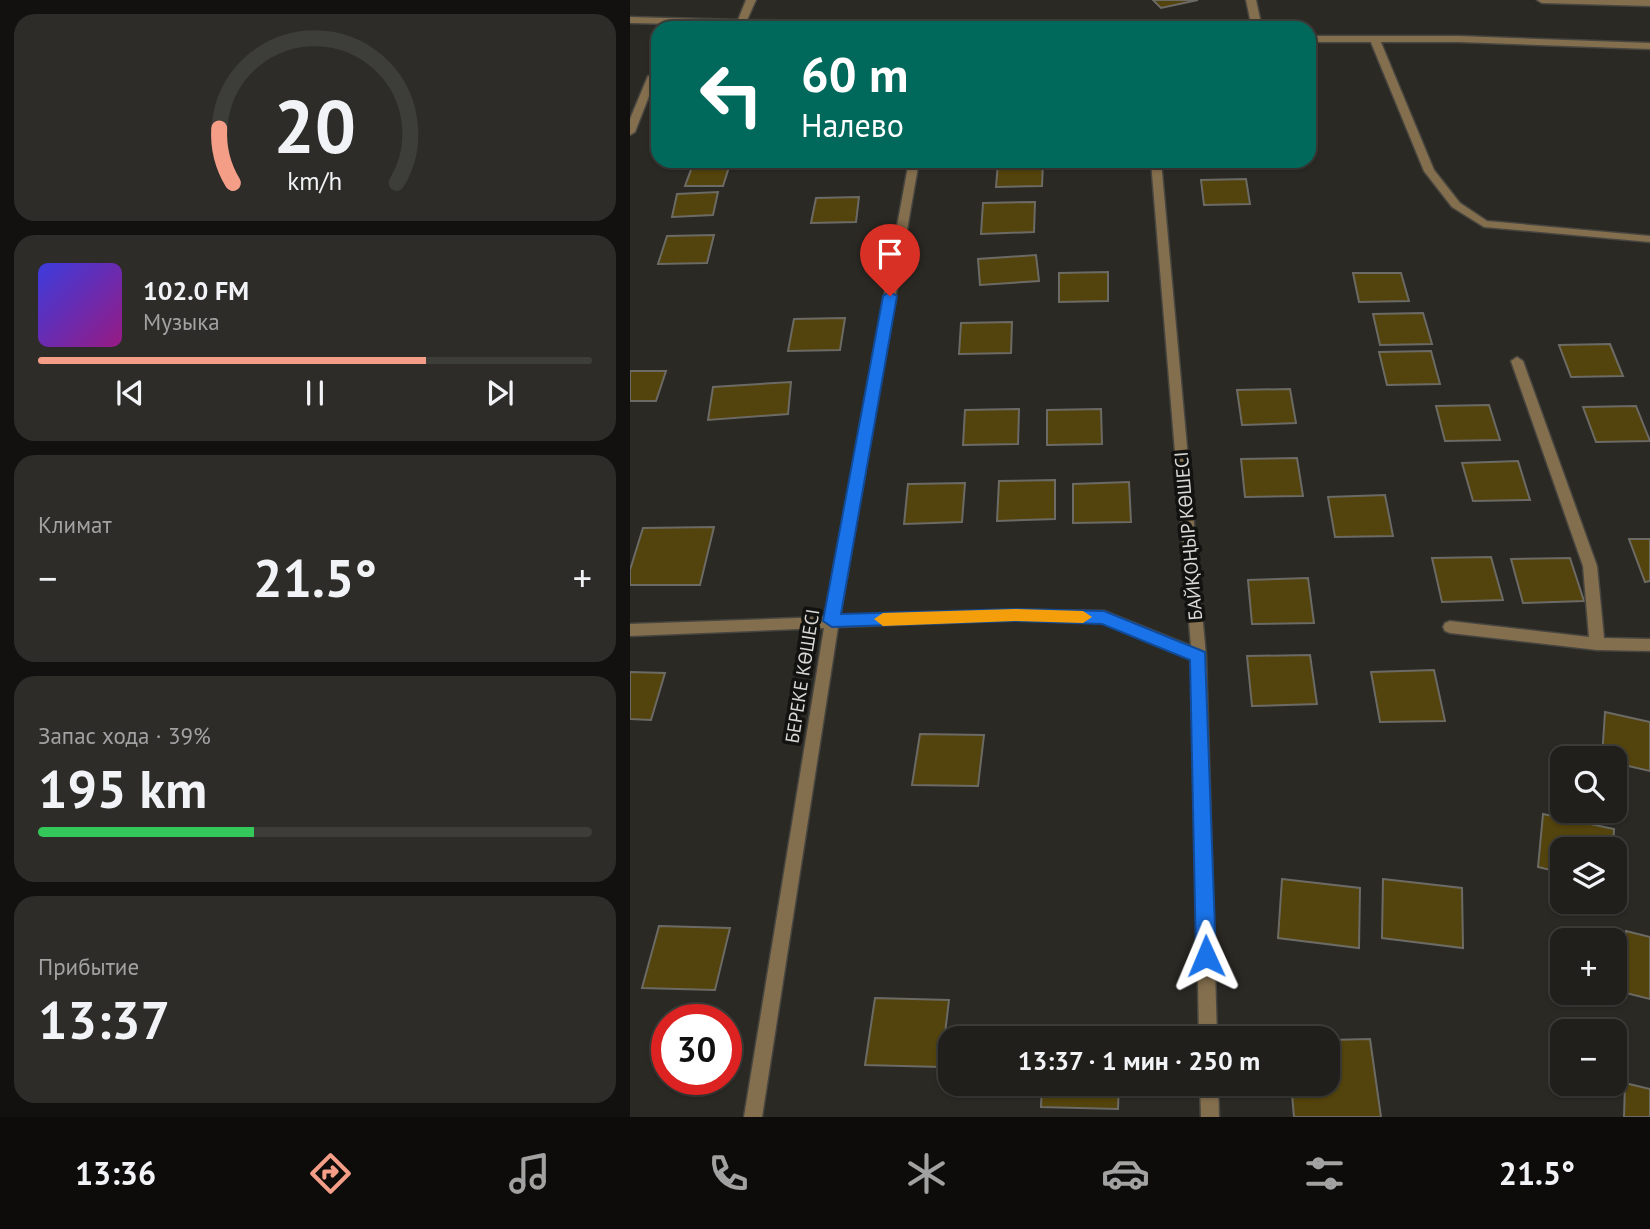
<!DOCTYPE html>
<html lang="ru">
<meta charset="utf-8">
<style>
body{margin:0;font-family:"PT Sans",sans-serif;background:#2d2c28;color:#f1f3f6;height:100vh;display:flex;flex-direction:column;font-size:26px;white-space:nowrap}
*{box-sizing:border-box;margin:0}
p{font-size:23px;color:#a2a2a3}
.icon{flex:none;width:38px;height:38px;fill:none;stroke:currentColor;stroke-width:2;stroke-linecap:round;stroke-linejoin:round}
.map{position:relative;flex:1;overflow:hidden}
.side{display:flex;flex-direction:column;gap:14px;padding:14px;background:#12110f;width:630px}
.side>*{flex:none}
.banner{position:absolute;left:21px;top:21px;width:665px;height:147px;border-radius:21px;box-shadow:0 2px 5px #0004,0 0 0 2px #3d3d3a;background:#00695c;color:#fff;overflow:hidden}
.controls{position:absolute;left:920px;top:746px;display:grid;gap:14px}
.controls a{display:grid;place-items:center;width:77px;height:77px;border-radius:14px;background:#201f1b;box-shadow:0 2px 5px #0004,0 0 0 2px #3d3d3a;font-size:35px}
.speed{position:absolute;left:21px;top:1004px;display:flex;gap:14px;font-size:35px;font-weight:700;text-align:center}
.speed>*{display:grid;place-content:center;width:91px;height:91px;border-radius:50%;background:#201f1b;box-shadow:0 2px 5px #0004,0 0 0 2px #3d3d3a;line-height:1}
.speed .limit{border:10px solid #d22;background:#fff;color:#111}
.pin{position:absolute;display:grid;place-items:center;width:60px;height:60px;color:#fff;margin:-72px -30px;border-radius:50% 50% 50% 0;rotate:-45deg;box-shadow:0 0 7px #0007}
.pin .icon{rotate:45deg}
.me{position:absolute;width:77px;margin:-38px;rotate:359deg;stroke-linejoin:round;filter:drop-shadow(0 0 5px #0008)}
.turn{display:flex;align-items:center;gap:24px;height:147px;padding:0 35px;font-size:32px}
.turn .icon{width:91px;height:91px;stroke-width:2.5}
.turn b{display:block;font-size:49px;line-height:60px}
.big{font-size:52px;font-weight:700;line-height:1.1}
.side .tile{flex:1;display:flex;flex-direction:column;justify-content:center;gap:10px;min-width:0;padding:0 24px;border-radius:21px;background:#2d2c28}
.side .dial{align-items:center;gap:0}
.dial svg{height:182px;overflow:visible;fill:none;stroke:#3d3d3a;stroke-width:7;stroke-linecap:round;text-anchor:middle}
.dial text{fill:#f1f3f6;stroke:none}
.song{display:flex;align-items:center;gap:21px}
.cover{width:84px;height:84px;border-radius:10px;background:linear-gradient(135deg,hsl(240 70% 55%),hsl(310 70% 35%))}
.played{height:7px;border-radius:4px;background:linear-gradient(90deg,#f49e87 70%,#3d3d3a 70%)}
.keys{display:flex;justify-content:space-around;direction:ltr}
.heat{display:flex;justify-content:space-between;align-items:center;font-size:38px;direction:ltr}
.charge{height:10px;border-radius:5px;background:linear-gradient(90deg,#34c759 39%,#3d3d3a 0)}
.trip{position:absolute;left:308px;top:1026px;width:402px;height:70px;border-radius:21px;background:#201f1b;box-shadow:0 2px 5px #0004,0 0 0 2px #3d3d3a;font-weight:700;line-height:70px;text-align:center}
.tabs{display:flex;height:112px;justify-content:space-around;align-items:center;background:#0d0c0b;color:#a2a2a3}
.tabs .icon{width:49px;height:49px}
.tabs .current{color:#f49e87}
.tabs b{font-size:32px;color:#f1f3f6}
main{display:flex;flex:1;min-height:0}
.map>svg:first-child{display:block}
.building{fill:#53430c;stroke:#6c6a64;stroke-width:2}
.lines{fill:none;stroke-linecap:round;stroke-linejoin:round}
.service-casing{stroke:#474540;stroke-width:3}
.minor-casing{stroke:#474540;stroke-width:3}
.service{fill:#836e4d;fill-rule:evenodd}
.minor{fill:#836e4d;fill-rule:evenodd}
.route{fill:#1a73e8;stroke:#114b97;stroke-width:2}
.slow{fill:#f59e0b}
.labels{text-anchor:middle;stroke-width:7;stroke-linejoin:round;paint-order:stroke}
.street-label{font-size:19px;fill:#dad9d6;stroke:#121210}
</style>
<main>
<section class="side">
<div class="tile dial"><svg viewBox="0 0 100 80">
<path d="M14 69A42 42 0 1 1 86 69"/>
<path d="M14 69A42 42 0 0 1 8 45" stroke="#f49e87"/>
<text x="50" y="56" font-size="32" font-weight="700">20</text>
<text x="50" y="72" font-size="11">km/h</text>
</svg></div>
<div class="tile">
<div class="song"><i class="cover"></i><div><b>102.0 FM</b><p>Музыка</p></div></div>
<div class="played"></div>
<div class="keys"><svg class="icon" aria-label="previous" viewBox="0 0 24 24"><path d="M18 5L8 12l10 7zM5 5v14"/></svg><svg class="icon" aria-label="pause" viewBox="0 0 24 24"><path d="M8 5v14M16 5v14"/></svg><svg class="icon" aria-label="next" viewBox="0 0 24 24"><path d="M6 5l10 7-10 7zM19 5v14"/></svg></div>
</div>
<div class="tile"><p>Климат</p>
<div class="heat"><a>−</a><b class="big">21.5°</b><a>+</a></div>
</div>
<div class="tile"><p>Запас хода · 39%</p><b class="big">195 km</b><div class="charge"></div></div>
<div class="tile"><p>Прибытие</p><b class="big">13:37</b></div>
</section>
<div class="map">
<svg width="1020" height="1117" viewBox="0 0 1020 1117">
<rect width="100%" height="100%" fill="#2b2924"/>
<path class="building" d="M523 0H568L531 8Z
M413 162 412 186 366 187 368 163Z
M62 167H99L93 186H55Z
M616 179 620 204 574 205 571 180Z
M88 192 83 215 42 217 47 194Z
M229 197 226 222 181 223 186 198Z
M405 202 404 232 351 234 353 203Z
M84 235 77 263 28 264 37 236Z
M406 255 409 281 350 285 348 259Z
M478 272V301L429 302V273Z
M723 273H771L779 301 729 302Z
M793 313 802 344 750 345 743 314Z
M215 318 210 350 158 351 164 319Z
M382 322 381 353 329 354 331 323Z
M980 344 993 376 941 377 929 345Z
M801 351 810 384 757 385 749 352Z
M0 371H36L26 401H0Z
M161 382 158 414 78 420 83 387Z
M660 389 666 423 612 425 607 390Z
M859 405 870 440 815 441 806 406Z
M1006 406 1020 441 966 442 953 407Z
M389 409 388 444 333 445 335 410Z
M471 409 472 444 417 445V410Z
M667 458 673 496 615 497 611 459Z
M888 461 900 500 843 501 832 463Z
M425 480V519L367 521 369 481Z
M499 482 501 522 443 523V484Z
M335 483 332 522 274 524 278 484Z
M755 495 763 536 705 537 698 497Z
M84 527 70 585H0V570L13 528Z
M999 539H1020V581L1015 582Z
M861 557 873 600 812 602 802 558Z
M940 558 954 601 893 603 881 559Z
M678 578 684 623 622 624 618 580Z
M680 655 687 704 622 706 617 656Z
M804 670 815 721 750 722 741 672Z
M0 672 35 673 21 720 0 719Z
M975 712 1020 722V771L985 763V758H972Z
M290 734 354 735 348 786 282 785Z
M913 814 984 829 983 849H933V873L908 867Z
M652 879 730 888 729 948 648 938Z
M753 879 832 888 833 948 752 938Z
M29 926 100 928 85 990 12 988Z
M996 931 1020 937V999L992 992Z
M245 998 319 1000 311 1067 235 1065Z
M740 1039 751 1117H664L661 1083H698V1040Z
M412 1083H489L488 1109 411 1107Z
M995 1083 1020 1089V1117H994Z"/>
<g class="lines">
<defs>
<path id="service" d="M907 0H1020V6L912 3Z
M745 37 750 40 804 170 830 203 857 221 1020 236V242L854 227 822 207 794 171 740 40Z"/>
<path id="minor" d="M116 0H126L117 20 189 21 194 24 189 27 0 23V17L108 20Z
M616 0H626L632 28H622Z
M679 36H829L1020 43V49L829 42H679Z
M18 76 26 78 5 132 0 135V119Z
M279 161H289L210 616 385 610 474 611 561 646 521 161H531L576 656 587 1038H569L562 659 473 622 385 620 208 627 132 1117H114L194 628 0 636V624L195 617Z
M887 357 893 361 967 566 974 638 1020 639V651L967 650 820 633 815 631 813 627 815 623 820 621 959 637 953 566 881 361Z
M570 1083H588L589 1117H571Z"/>
</defs>
<use href="#service" class="service-casing"/>
<use href="#minor" class="minor-casing"/>
<use href="#service" class="service"/>
<use href="#minor" class="minor"/>
</g>
<path class="route" d="M260 292 267 296 211 614 385 609 474 611 575 652 586 956 583 962 576 965 569 962 566 956 560 660 472 624 385 621 202 627 193 621 253 296Z"/>
<path class="slow" d="M385 609 453 611 462 617 453 623 385 621 253 626 244 619 253 613Z"/>
<g class="labels">
<g class="street-label">
<text transform="translate(558 536) rotate(-95)" y="7">БАЙҚОҢЫР КӨШЕСІ</text>
<text transform="translate(172 676) rotate(-81)" y="7">БЕРЕКЕ КӨШЕСІ</text>
</g>
</g>
</svg>
<div class="controls">
<a><svg class="icon" aria-label="search" viewBox="0 0 24 24"><circle cx="10" cy="10" r="6"/><path d="M15 15l6 6"/></svg></a>
<a><svg class="icon" aria-label="layers" viewBox="0 0 24 24"><path d="M12 4l9 5-9 5-9-5zM3 14l9 5 9-5"/></svg></a>
<a>+</a>
<a>−</a>
</div>
<div class="speed"><div class="limit">30</div></div>
<div class="pin" style="left:260px;top:296px;background:#d93025"><svg class="icon" aria-label="arrive" viewBox="0 0 24 24"><path d="M6 21V4h12l-3 4 3 4H6"/></svg></div>
<svg class="me" style="left:576px;top:956px" viewBox="-20 -20 40 40"><path d="M0-17L14 15 0 8-14 15z" fill="#1a73e8" stroke="#fff" stroke-width="4"/></svg>
<div class="trip">13:37 · 1 мин · 250 m</div>
<div class="banner">
<div class="turn"><svg class="icon" aria-label="left" viewBox="0 0 24 24"><path d="M17 20v-9H6M10 6l-5 5 5 5"/></svg><div><b>60 m</b>Налево</div></div>
</div>
</div>
</main>
<nav class="tabs">
<b>13:36</b>
<svg class="icon current" aria-label="directions" viewBox="0 0 24 24"><path d="M12 3l9 9-9 9-9-9zM9 14v-3h6M13 9l2 2-2 2"/></svg>
<svg class="icon" aria-label="music" viewBox="0 0 24 24"><path d="M9 18V5l10-2v13"/><circle cx="6" cy="18" r="3"/><circle cx="16" cy="16" r="3"/></svg>
<svg class="icon" aria-label="phone" viewBox="0 0 24 24"><path d="M5 4h4l2 5-3 2q2 4 5 5l2-3 5 2v4C11 20 4 13 5 4z"/></svg>
<svg class="icon" aria-label="climate" viewBox="0 0 24 24"><path d="M12 3v18M4 7l16 10M4 17L20 7"/></svg>
<svg class="icon" aria-label="car" viewBox="0 0 24 24"><path d="M5 17H2v-5l4-1 3-4h7l3 4 3 1v5h-3M9 17h6M6 11h13"/><circle cx="7" cy="17" r="2"/><circle cx="17" cy="17" r="2"/></svg>
<svg class="icon" aria-label="filters" viewBox="0 0 24 24"><path d="M4 7h16M4 17h16"/><circle cx="9" cy="7" r="2"/><circle cx="15" cy="17" r="2"/></svg>
<b>21.5°</b>
</nav>
